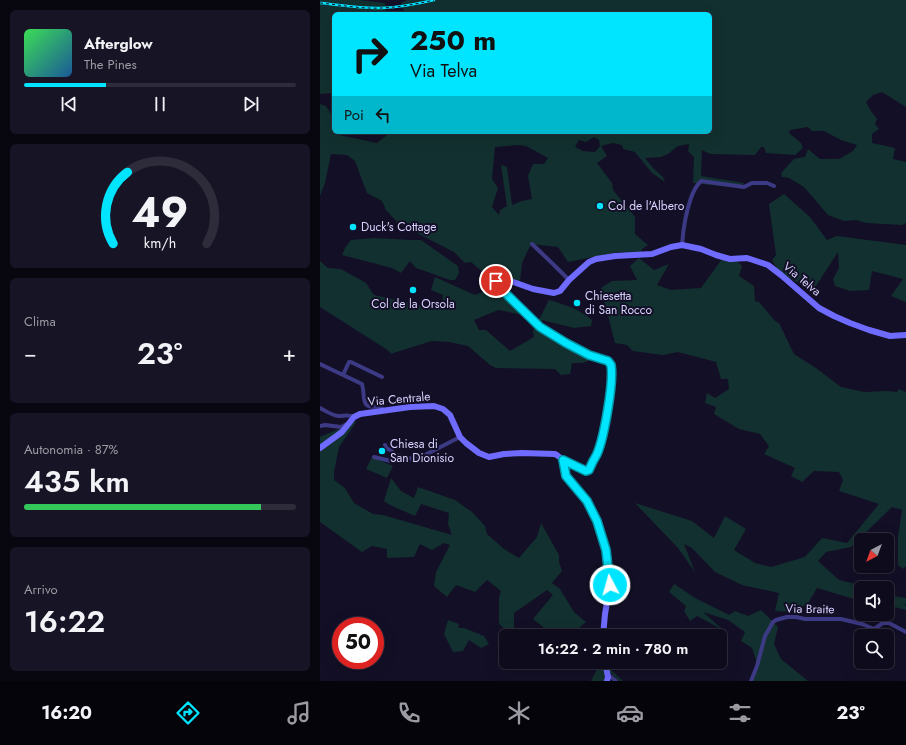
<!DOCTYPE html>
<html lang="it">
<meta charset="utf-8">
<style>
body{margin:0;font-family:Jost,sans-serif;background:#171425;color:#f1f3f6;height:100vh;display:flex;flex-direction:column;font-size:15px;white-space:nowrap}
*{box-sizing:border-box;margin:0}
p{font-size:13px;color:#9b9ba3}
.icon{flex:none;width:22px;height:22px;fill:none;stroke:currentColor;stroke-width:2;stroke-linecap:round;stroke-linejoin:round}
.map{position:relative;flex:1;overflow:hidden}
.details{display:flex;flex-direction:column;gap:10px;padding:10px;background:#08060f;width:320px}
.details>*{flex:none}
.guide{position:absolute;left:12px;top:12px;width:380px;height:122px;border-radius:6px;box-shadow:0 4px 16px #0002,0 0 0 1px #2e2b3b;background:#00e5ff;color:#111;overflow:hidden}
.needle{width:26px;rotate:221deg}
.buttons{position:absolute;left:534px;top:533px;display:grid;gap:8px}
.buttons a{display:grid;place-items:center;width:40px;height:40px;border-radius:6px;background:#0e0b1c;box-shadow:0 4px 16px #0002,0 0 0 1px #2e2b3b;font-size:20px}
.speed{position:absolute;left:12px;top:617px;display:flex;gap:8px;font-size:20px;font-weight:700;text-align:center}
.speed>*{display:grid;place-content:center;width:52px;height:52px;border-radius:50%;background:#0e0b1c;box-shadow:0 4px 16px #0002,0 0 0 1px #2e2b3b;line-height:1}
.speed .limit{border:6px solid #d22;background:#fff;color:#111}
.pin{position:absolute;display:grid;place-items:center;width:34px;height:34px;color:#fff;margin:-17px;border:2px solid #fff;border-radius:50%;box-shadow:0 1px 4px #0007}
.me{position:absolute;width:44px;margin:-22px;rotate:354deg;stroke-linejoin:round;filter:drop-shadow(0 0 3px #0008)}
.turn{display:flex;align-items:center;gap:14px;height:84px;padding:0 12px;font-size:18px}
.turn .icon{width:52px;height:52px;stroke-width:2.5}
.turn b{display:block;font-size:28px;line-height:34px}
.then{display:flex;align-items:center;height:38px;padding:0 12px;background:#0003;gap:8px;font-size:15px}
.big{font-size:30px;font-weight:600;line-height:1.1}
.details .card{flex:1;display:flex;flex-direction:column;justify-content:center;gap:6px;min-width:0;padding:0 14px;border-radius:6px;background:#171425}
.details .dial{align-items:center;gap:0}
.dial svg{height:104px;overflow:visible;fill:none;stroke:#2e2b3b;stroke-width:7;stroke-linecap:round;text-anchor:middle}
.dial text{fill:#f1f3f6;stroke:none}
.song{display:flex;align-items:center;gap:12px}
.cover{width:48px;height:48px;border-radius:6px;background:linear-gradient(135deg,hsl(130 70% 55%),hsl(210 70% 35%))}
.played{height:4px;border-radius:2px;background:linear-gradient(90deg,#00e5ff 30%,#2e2b3b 30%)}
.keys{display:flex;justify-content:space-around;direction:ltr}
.heat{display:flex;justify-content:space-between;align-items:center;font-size:22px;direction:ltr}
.charge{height:6px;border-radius:3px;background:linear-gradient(90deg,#34c759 87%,#2e2b3b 0)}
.trip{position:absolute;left:179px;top:629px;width:228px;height:40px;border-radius:6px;background:#0e0b1c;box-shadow:0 4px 16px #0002,0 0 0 1px #2e2b3b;font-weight:600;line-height:40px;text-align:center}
.tab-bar{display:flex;height:64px;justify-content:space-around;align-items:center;background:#06040b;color:#9b9ba3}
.tab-bar .icon{width:28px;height:28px}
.tab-bar .active{color:#00e5ff}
.tab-bar b{font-size:18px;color:#f1f3f6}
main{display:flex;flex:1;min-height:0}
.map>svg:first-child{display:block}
.green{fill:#12302f;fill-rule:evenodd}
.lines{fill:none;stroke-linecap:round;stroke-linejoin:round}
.street{stroke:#3d3a85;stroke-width:4}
.secondary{stroke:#6f6bff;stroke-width:6}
.rail-casing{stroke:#00e5ff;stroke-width:2.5}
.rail{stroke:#130f26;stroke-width:1;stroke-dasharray:3;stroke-linecap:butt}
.route-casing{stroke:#0095a6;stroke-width:10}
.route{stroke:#00e5ff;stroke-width:7}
.poi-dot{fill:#00e5ff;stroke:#130f26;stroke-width:1.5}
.labels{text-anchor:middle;stroke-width:4;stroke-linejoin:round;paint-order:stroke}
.poi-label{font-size:12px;fill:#d9d4ff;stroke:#130f26;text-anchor:start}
.street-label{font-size:12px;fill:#d9d4ff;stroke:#130f26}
</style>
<main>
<section class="details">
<div class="card">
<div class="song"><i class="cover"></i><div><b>Afterglow</b><p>The Pines</p></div></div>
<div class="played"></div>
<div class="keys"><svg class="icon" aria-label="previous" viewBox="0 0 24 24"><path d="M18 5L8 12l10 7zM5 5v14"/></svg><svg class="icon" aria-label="pause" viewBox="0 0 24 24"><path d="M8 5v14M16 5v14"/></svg><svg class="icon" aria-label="next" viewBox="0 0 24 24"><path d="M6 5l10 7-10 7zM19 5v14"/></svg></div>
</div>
<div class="card dial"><svg viewBox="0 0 100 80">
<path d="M14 69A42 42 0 1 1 86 69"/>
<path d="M14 69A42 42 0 0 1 25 14" stroke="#00e5ff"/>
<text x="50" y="56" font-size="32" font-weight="700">49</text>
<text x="50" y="72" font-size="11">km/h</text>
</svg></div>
<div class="card"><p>Clima</p>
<div class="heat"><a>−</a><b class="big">23°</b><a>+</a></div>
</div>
<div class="card"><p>Autonomia · 87%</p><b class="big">435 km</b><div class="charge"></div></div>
<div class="card"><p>Arrivo</p><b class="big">16:22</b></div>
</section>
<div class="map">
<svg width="586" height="681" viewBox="0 0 586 681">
<rect width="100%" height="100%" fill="#130f26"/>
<path class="green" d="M0 0H39L65 3 66 12 84 11 81 3 87 0H586V107L562 92 553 95 546 102 551 111 557 119 555 124 559 129 552 134V143L575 148 573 159 586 162V223L582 225 546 223 536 220 524 221 508 215 484 187 469 178 462 177 461 173 474 159 485 157 488 149 500 159H519L533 151 537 145 521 140 504 131H492L488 127 470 130 469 133 481 143 483 148 475 155 446 153 444 147H441L435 155 390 154 382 150 381 176 424 183 420 188 373 183 374 157 368 151 369 144 358 146 348 154 341 157 325 158 333 168 343 177 345 182 332 173 315 152 303 149 302 145 293 143 281 146 287 156 277 163 292 183 293 190 315 217V234L328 245 322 249 320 255 298 252 248 262 238 247 212 244 210 246 202 263 200 282 180 276 172 280 151 262 145 263 134 252 79 224 66 210 62 201 47 193 35 161 27 155 11 154 5 183 0 196V104L6 106 14 119V132H19V135L57 143 67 135 68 132H390V14H14V93L0 94ZM274 137 279 140 280 146 275 152 263 151 255 147 259 140 266 142ZM198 145 206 146 228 158 224 164H213L208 176 212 199 202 201 192 205 187 167 181 165 187 206 180 210 179 215 172 207 178 188 172 179 175 147Z
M464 194 490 217 507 240 517 236 586 245V302L571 296 583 279 552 271 549 290 530 291 515 286 513 279 519 268 518 252 494 289C482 287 473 278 461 275L452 260 456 255 449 204Z
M54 238 90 240H101L138 266 139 273 135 280H130L96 268 90 261 81 273 72 268 22 255 25 248 31 240Z
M319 258 334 270 349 264 337 285 351 290 381 288 402 259 417 261 422 266 419 276 434 286 435 301 439 302 455 321 459 323 474 354 496 368 521 387 544 392 568 391 577 392 579 389 586 392V566L583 569 578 565V537L582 510 572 507 531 547 506 552 498 561 519 580 553 588H541V601L497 588 487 605 469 612 455 611 459 593 422 585 395 572 372 548 364 544 375 572 358 548 315 503 372 521 394 538 405 516 426 529 414 550 435 563 451 567 485 557 502 538 527 543 559 504 519 491 523 480 519 472 494 471 482 482 471 476 475 468 444 454 449 446 440 434 419 429 394 414 396 407 385 403 387 393 395 398 409 389 408 379H401L396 362 358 352 343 355 313 351 307 345 295 343 281 288 292 281 317 280 310 266Z
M0 261 8 268 21 269 46 283 54 295 107 307 122 303 123 295 111 290 115 277 155 295 162 292 185 293 209 316 178 310 154 320 159 330H166L190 351 214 337 213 331 229 300C246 305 259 309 272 320L271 326 254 328 222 320 221 324 250 342 256 354 274 359 262 363H252L250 374 241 375 235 369 176 368 170 365 148 346 129 342 112 341 70 354 71 353 66 349 0 307Z
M37 421 19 447 14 472V480L25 488 34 503 53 514 63 515 132 535 128 524 129 513 101 504 95 516 70 505 64 501 71 478 81 491 94 498 98 487 135 500 152 512 165 526 167 534 184 549 199 558 217 537 221 523 239 555V562L242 571 232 583 240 589 254 612 266 622 259 628 261 636H230L228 631 213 619 233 595 227 590 194 613V628L201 633 198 636H193L179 624V598L181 591 167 580 155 592 136 585 127 597 114 586 116 572 130 545 124 543 112 550 100 544 94 557 67 558V549L52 546 42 552 0 522V437Z
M52 457 73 466 67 478 46 469Z
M354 584 377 599 409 615 415 611 428 616 441 610 458 627 454 644 461 659 488 681H431L437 666 439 669 432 648 421 641 425 632 408 620 383 612 403 630 377 616 370 621 364 611 366 606 349 592Z
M567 595 586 598V604H584L586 606V610L567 605Z
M128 620 139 624 138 628H144L164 636 169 644 161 648 149 640 143 651 133 652 124 634Z
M279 662H282L284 668 290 669 303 681H299L291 673 287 681H271L278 667Z"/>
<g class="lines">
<path class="street" d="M212 244 234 265 249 280
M362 245C363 231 366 212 371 198 373 192 376 186 381 181L424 187 432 183H447L454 186
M0 364 42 384C46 398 39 410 60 406L63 410
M23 375 29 362H31L62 377
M0 408C6 411 11 415 18 416 24 416 29 414 34 417
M0 426 5 425 21 427 27 424
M65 445 67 449 71 450 75 455 93 459 99 458 140 437
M54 457 71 461 75 455
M287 676H290L296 681
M431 681 437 666 445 636 453 622 456 620 467 617H476L485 619H521L542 624 554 629 563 623H569L586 632"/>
<path class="secondary" d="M0 448 22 432 34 417 40 414 90 407 114 406 123 409 130 415 140 437 146 443 159 453 169 457 184 454 202 453 235 454C239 456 240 458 244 460 249 464 263 471 269 470L278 450 287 413 291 380V365L288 361 269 355 246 343 219 327 177 286 175 279 179 277 213 289 234 293 240 291 249 280 269 262 276 259 295 256 332 254 351 247 362 245 381 249 396 255 410 259 427 258 448 265 461 275 499 308 514 316 530 323 549 330 570 336 586 335
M243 460 246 476 267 501 277 521 286 550 290 585 285 614 283 636
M285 662 288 677 287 681"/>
<defs>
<path id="rail" d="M0 3C21 5 41 9 62 8 80 7 97 4 114 0"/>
</defs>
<use href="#rail" class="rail-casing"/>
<use href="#rail" class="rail"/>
</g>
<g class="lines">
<defs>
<path id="route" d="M176 281 178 286 220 327 246 343 269 355 288 361 291 365C294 382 284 438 277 454 274 459 271 465 269 470L266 471 243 460 246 476 267 501 277 521 286 550 290 585"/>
</defs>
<use href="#route" class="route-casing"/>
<use href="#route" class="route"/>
</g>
<g class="poi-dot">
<circle cx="280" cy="206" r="4"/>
<circle cx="33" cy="227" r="4"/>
<circle cx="93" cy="290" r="4"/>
<circle cx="257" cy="303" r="4"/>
<circle cx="62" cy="451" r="4"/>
</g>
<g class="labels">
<g class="poi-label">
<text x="288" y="210">Col de l'Albero</text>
<text x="41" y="231">Duck's Cottage</text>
<text x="265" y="300">Chiesetta<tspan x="265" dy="14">di San Rocco</tspan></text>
<text x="93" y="308" text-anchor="middle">Col de la Orsola</text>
<text x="70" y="448">Chiesa di<tspan x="70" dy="14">San Dionisio</tspan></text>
</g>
<g class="street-label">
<text transform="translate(482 279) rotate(40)" y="4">Via Telva</text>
<text transform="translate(79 399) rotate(-5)" y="4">Via Centrale</text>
<text transform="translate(490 609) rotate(1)" y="4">Via Braite</text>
</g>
</g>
</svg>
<div class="buttons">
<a><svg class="needle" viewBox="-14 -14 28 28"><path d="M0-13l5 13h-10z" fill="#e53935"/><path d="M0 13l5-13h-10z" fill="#9b9ba3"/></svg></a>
<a><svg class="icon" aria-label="sound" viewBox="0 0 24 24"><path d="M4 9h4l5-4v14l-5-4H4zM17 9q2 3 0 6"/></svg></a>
<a><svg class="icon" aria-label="search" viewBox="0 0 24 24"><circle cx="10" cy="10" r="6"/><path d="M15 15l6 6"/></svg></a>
</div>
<div class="speed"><div class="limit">50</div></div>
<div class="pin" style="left:176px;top:281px;background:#d93025"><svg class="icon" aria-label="arrive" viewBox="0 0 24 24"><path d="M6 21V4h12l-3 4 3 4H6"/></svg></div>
<svg class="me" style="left:290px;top:585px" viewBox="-20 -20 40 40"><circle r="17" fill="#00e5ff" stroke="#fff" stroke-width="3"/><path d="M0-11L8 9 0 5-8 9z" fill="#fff"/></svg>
<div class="trip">16:22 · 2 min · 780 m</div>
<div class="guide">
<div class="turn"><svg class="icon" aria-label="right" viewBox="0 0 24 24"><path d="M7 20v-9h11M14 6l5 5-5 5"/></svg><div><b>250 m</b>Via Telva</div></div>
<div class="then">Poi<svg class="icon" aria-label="left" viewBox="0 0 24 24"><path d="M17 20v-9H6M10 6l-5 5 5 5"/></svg></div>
</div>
</div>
</main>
<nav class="tab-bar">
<b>16:20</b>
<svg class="icon active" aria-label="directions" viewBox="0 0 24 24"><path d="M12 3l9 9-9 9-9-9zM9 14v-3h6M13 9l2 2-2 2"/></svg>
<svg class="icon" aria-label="music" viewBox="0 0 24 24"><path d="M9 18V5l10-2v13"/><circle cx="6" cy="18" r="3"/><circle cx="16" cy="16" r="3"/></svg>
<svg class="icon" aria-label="phone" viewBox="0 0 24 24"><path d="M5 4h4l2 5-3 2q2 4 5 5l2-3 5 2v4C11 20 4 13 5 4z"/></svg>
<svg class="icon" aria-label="climate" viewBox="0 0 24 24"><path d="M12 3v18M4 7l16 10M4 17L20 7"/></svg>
<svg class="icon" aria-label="car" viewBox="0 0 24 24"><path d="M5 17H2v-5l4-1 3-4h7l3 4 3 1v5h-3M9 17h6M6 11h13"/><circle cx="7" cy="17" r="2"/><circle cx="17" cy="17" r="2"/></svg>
<svg class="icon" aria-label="filters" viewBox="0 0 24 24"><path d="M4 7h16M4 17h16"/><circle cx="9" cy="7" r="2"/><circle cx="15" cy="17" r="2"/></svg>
<b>23°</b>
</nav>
